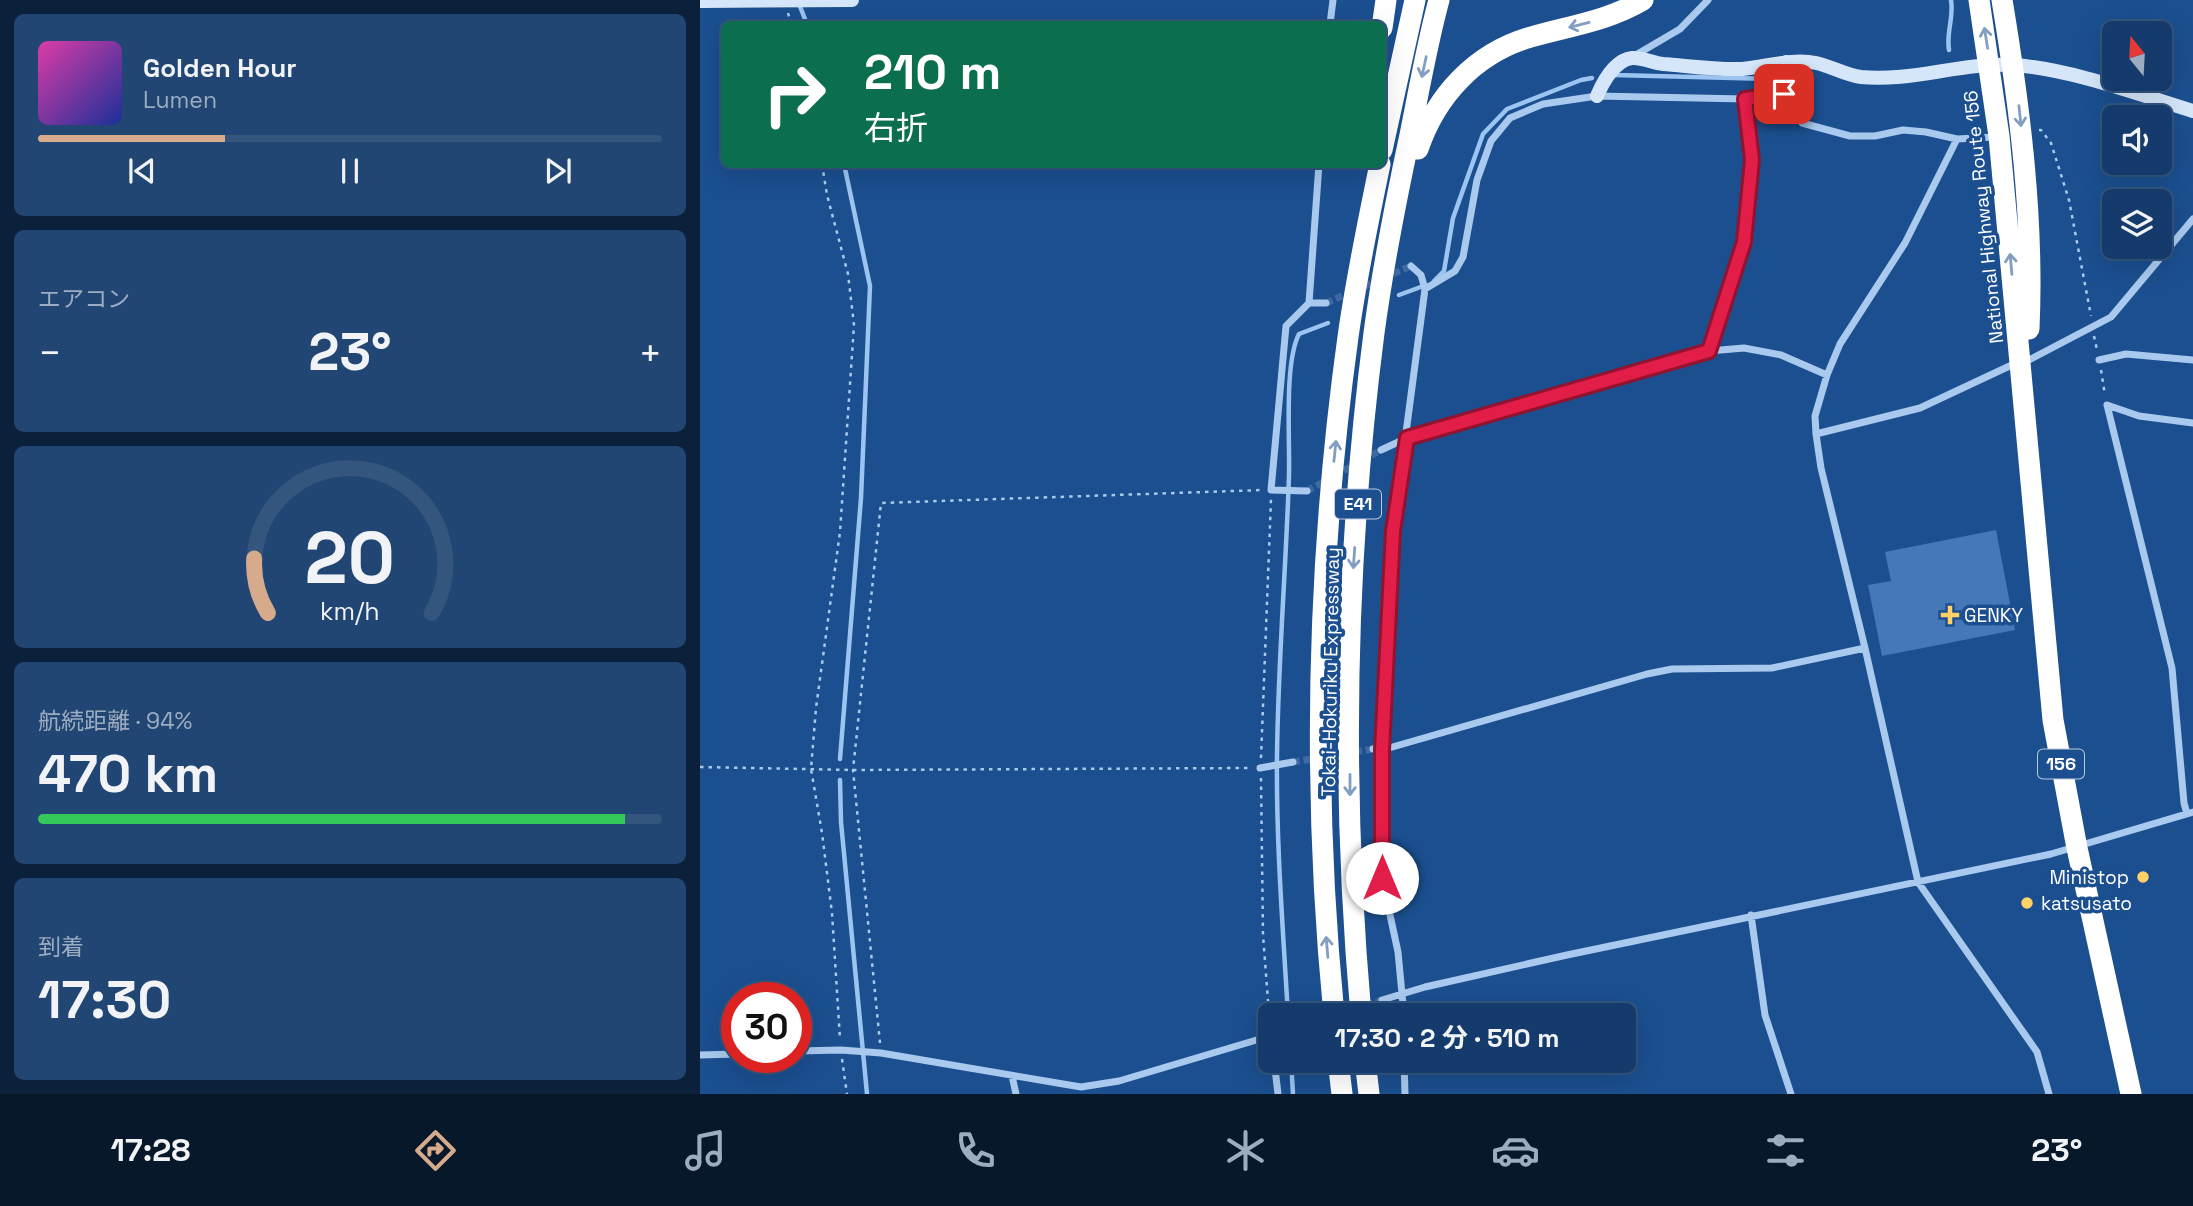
<!DOCTYPE html>
<html lang="ja">
<meta charset="utf-8">
<style>
body{margin:0;font-family:"Space Grotesk","Noto Sans JP",sans-serif;background:#214673;color:#f1f3f6;height:100vh;display:flex;flex-direction:column;font-size:26px;white-space:nowrap}
*{box-sizing:border-box;margin:0}
p{font-size:23px;color:#9dadc1}
.icon{flex:none;width:38px;height:38px;fill:none;stroke:currentColor;stroke-width:2;stroke-linecap:round;stroke-linejoin:round}
.map{position:relative;flex:1;overflow:hidden}
.drawer{display:flex;flex-direction:column;gap:14px;padding:14px;background:#0b203b;width:700px}
.drawer>*{flex:none}
.banner{position:absolute;left:21px;top:21px;width:665px;height:147px;border-radius:10px;box-shadow:0 7px 28px #0002,0 0 0 2px #33557e;background:#0b6e4f;color:#fff;overflow:hidden}
.needle{width:46px;rotate:342deg}
.fabs{position:absolute;left:1402px;top:21px;display:grid;gap:14px}
.fabs a{display:grid;place-items:center;width:70px;height:70px;border-radius:10px;background:#143b6b;box-shadow:0 7px 28px #0002,0 0 0 2px #33557e;font-size:35px}
.speed{position:absolute;left:21px;top:982px;display:flex;gap:14px;font-size:35px;font-weight:700;text-align:center}
.speed>*{display:grid;place-content:center;width:91px;height:91px;border-radius:50%;background:#143b6b;box-shadow:0 7px 28px #0002,0 0 0 2px #33557e;line-height:1}
.speed .limit{border:10px solid #d22;background:#fff;color:#111}
.pin{position:absolute;display:grid;place-items:center;width:60px;height:60px;color:#fff;margin:-30px;border-radius:14px;box-shadow:0 4px 10px #0006}
.me{position:absolute;width:77px;margin:-38px;rotate:0deg;stroke-linejoin:round;filter:drop-shadow(0 0 5px #0008)}
.turn{display:flex;align-items:center;gap:24px;height:147px;padding:0 28px;font-size:32px}
.turn .icon{width:91px;height:91px;stroke-width:2.5}
.turn b{display:block;font-size:49px;line-height:60px}
.big{font-size:52px;font-weight:700;line-height:1.1}
.drawer .card{flex:1;display:flex;flex-direction:column;justify-content:center;gap:10px;min-width:0;padding:0 24px;border-radius:10px;background:#214673}
.drawer .dial{align-items:center;gap:0}
.dial svg{height:182px;overflow:visible;fill:none;stroke:#33557e;stroke-width:7;stroke-linecap:round;text-anchor:middle}
.dial text{fill:#f1f3f6;stroke:none}
.song{display:flex;align-items:center;gap:21px}
.cover{width:84px;height:84px;border-radius:10px;background:linear-gradient(135deg,hsl(320 70% 55%),hsl(230 70% 35%))}
.played{height:7px;border-radius:4px;background:linear-gradient(90deg,#d6ab8b 30%,#33557e 30%)}
.keys{display:flex;justify-content:space-around;direction:ltr}
.heat{display:flex;justify-content:space-between;align-items:center;font-size:38px;direction:ltr}
.charge{height:10px;border-radius:5px;background:linear-gradient(90deg,#34c759 94%,#33557e 0)}
.trip{position:absolute;left:558px;top:1003px;width:378px;height:70px;border-radius:10px;background:#143b6b;box-shadow:0 7px 28px #0002,0 0 0 2px #33557e;font-weight:700;line-height:70px;text-align:center}
.menu{display:flex;height:112px;justify-content:space-around;align-items:center;background:#08182b;color:#9dadc1}
.menu .icon{width:49px;height:49px}
.menu .selected{color:#d6ab8b}
.menu b{font-size:32px;color:#f1f3f6}
main{display:flex;flex:1;min-height:0}
.map>svg:first-child{display:block}
.lines{fill:none;stroke-linecap:round;stroke-linejoin:round}
.stream{stroke:#9cc4f0;stroke-width:4.5}
.building{fill:#4478b7}
.street-tunnel{stroke:#3d69a0;stroke-width:7;stroke-dasharray:7 3.5;stroke-linecap:butt}
.path{stroke:#a9c9ee;stroke-width:2.5;stroke-dasharray:3.5 5;stroke-linecap:butt}
.street{stroke:#a9c9ee;stroke-width:7}
.secondary{stroke:#d6e6fa;stroke-width:14}
.highway{stroke:#fff;stroke-width:21}
.oneway{stroke:#829ec1}
.route-casing{stroke:#92132f;stroke-width:18}
.route{stroke:#e11d48;stroke-width:12}
.poi-dot{fill:#ffd166;stroke:#1b4f8f;stroke-width:2.5}
.labels{text-anchor:middle;stroke-width:7;stroke-linejoin:round;paint-order:stroke}
.shield{fill:#1b4f8f;stroke:#bbcadd;stroke-width:2}
.shield-label{font-size:18px;font-weight:bold;fill:#fff}
.street-label{font-size:19px;fill:#fff;stroke:#1b4f8f}
.poi-label{font-size:19px;fill:#fff;stroke:#1b4f8f;text-anchor:start}
</style>
<main>
<section class="drawer">
<div class="card">
<div class="song"><i class="cover"></i><div><b>Golden Hour</b><p>Lumen</p></div></div>
<div class="played"></div>
<div class="keys"><svg class="icon" aria-label="previous" viewBox="0 0 24 24"><path d="M18 5L8 12l10 7zM5 5v14"/></svg><svg class="icon" aria-label="pause" viewBox="0 0 24 24"><path d="M8 5v14M16 5v14"/></svg><svg class="icon" aria-label="next" viewBox="0 0 24 24"><path d="M6 5l10 7-10 7zM19 5v14"/></svg></div>
</div>
<div class="card"><p>エアコン</p>
<div class="heat"><a>−</a><b class="big">23°</b><a>+</a></div>
</div>
<div class="card dial"><svg viewBox="0 0 100 80">
<path d="M14 69A42 42 0 1 1 86 69"/>
<path d="M14 69A42 42 0 0 1 8 45" stroke="#d6ab8b"/>
<text x="50" y="56" font-size="32" font-weight="700">20</text>
<text x="50" y="72" font-size="11">km/h</text>
</svg></div>
<div class="card"><p>航続距離 · 94%</p><b class="big">470 km</b><div class="charge"></div></div>
<div class="card"><p>到着</p><b class="big">17:30</b></div>
</section>
<div class="map">
<svg width="1493" height="1094" viewBox="0 0 1493 1094">
<rect width="100%" height="100%" fill="#1b4f8f"/>
<g class="lines">
<path class="stream" d="M99 4 107 24
M1249 50C1246 33 1254 17 1251 0
M914 75 1072 79
M734 281 744 271 753 218 783 134 807 109 881 80 892 78
M699 295 726 285
M140 759 161 498 170 286 144 164
M140 780 141 822 167 1094
M588 1015C583 929 576 842 577 756 578 662 586 569 589 475 590 439 584 363 599 334L628 323
M591 1060 593 1094"/>
</g>
<path class="building" d="M1296 530 1315 630 1182 656 1168 585 1191 581 1185 552Z"/>
<g class="lines">
<path class="street-tunnel" d="M626 303 711 266
M607 491 681 450
M593 762 673 749
M636 1015 682 1000"/>
<path class="path" d="M88 13 91 24
M1339 130H1341L1351 143 1369 200 1391 316
M122 164 127 195 148 274 154 325 140 532 116 708 111 769 122 833 132 913 140 1039
M1394 336 1397 350
M1401 370 1405 395
M561 758 571 499
M0 767 153 770 550 768
M561 778 563 935 570 1027
M180 1043 153 770 181 503 563 490
M142 1059 147 1094"/>
<path class="street" d="M630 24 633 0
M934 56 980 29 1008 0
M1257 139 1205 243 1140 344 1127 375 1115 416 1116 434 1121 468 1165 648 1218 882 1337 1052 1349 1094
M725 289 755 271 763 257 777 180 791 141 810 118 843 104 897 96 1045 99 1084 94 1102 123 1150 136H1175L1203 130 1226 132 1257 139 1295 137
M609 303H626
M1009 351 1044 242 1052 160 1045 99
M1399 360 1426 354 1493 360
M1327 361 1411 317 1493 219
M1407 405 1472 668 1484 803 1487 814
M1407 405 1439 416 1493 423
M1116 434 1220 408 1316 363
M681 450 707 438 1009 351 1044 348 1081 355 1127 375
M607 491 571 490 586 326 609 303 619 164
M673 749 682 750 947 674 972 669 1072 668 1165 648
M560 768 593 762
M1051 915 1065 1015 1091 1094
M682 1000 725 987 867 955 1351 854 1493 812
M704 1015 698 952 682 878V750L693 531 725 289 721 275 711 266
M96 1051 141 1050 181 1053 381 1087 419 1081 570 1036
M0 1055 37 1054
M574 1060 578 1094
M704 1060 705 1094
M312 1076 316 1094"/>
<path class="secondary" d="M0 1 152 0
M1084 94 1086 62
M897 96C903 82 915 60 932 58 941 57 953 63 963 64 989 66 1016 70 1042 69 1066 67 1092 58 1116 63 1131 66 1145 75 1161 77 1212 82 1262 62 1314 65 1370 69 1438 94 1493 111"/>
<path class="highway" d="M1279 0 1299 136 1353 720 1377 848 1431 1094
M1302 0C1320 108 1334 219 1329 329
M682 28 686 0
M718 149C736 96 775 53 831 37 869 26 908 21 943 0
M682 150 715 0
M634 1015C612 790 617 561 648 337 656 279 668 222 680 164
M661 1015C641 789 645 558 674 333 683 266 696 200 710 135 719 90 727 44 739 0
M638 1060 642 1094
M665 1060 669 1094"/>
</g>
<defs><path id="oneway-shaft" d="M-6 0H5M1.5-3L5.5 0L1.5 3" fill="none" stroke-width="1.6" stroke-linecap="round" stroke-linejoin="round" transform="scale(1.75)"/></defs>
<g class="oneway">
<use href="#oneway-shaft" transform="translate(879 25) rotate(166)"/>
<use href="#oneway-shaft" transform="translate(1286 38) rotate(-99)"/>
<use href="#oneway-shaft" transform="translate(724 67) rotate(102)"/>
<use href="#oneway-shaft" transform="translate(1320 116) rotate(84)"/>
<use href="#oneway-shaft" transform="translate(1311 264) rotate(-95)"/>
<use href="#oneway-shaft" transform="translate(635 451) rotate(-84)"/>
<use href="#oneway-shaft" transform="translate(654 558) rotate(94)"/>
<use href="#oneway-shaft" transform="translate(650 785) rotate(90)"/>
<use href="#oneway-shaft" transform="translate(627 947) rotate(-95)"/>
</g>
<g class="lines">
<defs>
<path id="route" d="M682 878V750L693 531 707 438 1009 351 1044 242 1052 160 1045 99 1084 94"/>
</defs>
<use href="#route" class="route-casing"/>
<use href="#route" class="route"/>
</g>
<g class="poi-dot">
<path d="M1246.5 604.5h7v7h7v7h-7v7h-7v-7h-7v-7h7z"/>
<circle cx="1443" cy="877" r="7"/>
<circle cx="1327" cy="903" r="7"/>
</g>
<g class="labels">
<g class="shield">
<rect x="635" y="489.5" width="46" height="29" rx="5"/>
<rect x="1338" y="749.5" width="46" height="29" rx="5"/>
</g>
<g class="shield-label">
<text x="658" y="510">E41</text>
<text x="1361" y="770">156</text>
</g>
<g class="street-label">
<text transform="translate(1283 217) rotate(-96)" y="7">National Highway Route 156</text>
<text transform="translate(630 672) rotate(-89)" y="7">Tokai-Hokuriku Expressway</text>
</g>
<g class="poi-label">
<text x="1264" y="622">GENKY</text>
<text x="1429" y="884" text-anchor="end">Ministop</text>
<text x="1341" y="910">katsusato</text>
</g>
</g>
</svg>
<div class="fabs">
<a><svg class="needle" viewBox="-14 -14 28 28"><path d="M0-13l5 13h-10z" fill="#e53935"/><path d="M0 13l5-13h-10z" fill="#9dadc1"/></svg></a>
<a><svg class="icon" aria-label="sound" viewBox="0 0 24 24"><path d="M4 9h4l5-4v14l-5-4H4zM17 9q2 3 0 6"/></svg></a>
<a><svg class="icon" aria-label="layers" viewBox="0 0 24 24"><path d="M12 4l9 5-9 5-9-5zM3 14l9 5 9-5"/></svg></a>
</div>
<div class="speed"><div class="limit">30</div></div>
<div class="pin" style="left:1084px;top:94px;background:#d93025"><svg class="icon" aria-label="arrive" viewBox="0 0 24 24"><path d="M6 21V4h12l-3 4 3 4H6"/></svg></div>
<svg class="me" style="left:682px;top:878px" viewBox="-20 -20 40 40"><circle r="19" fill="#fff"/><path d="M0-13L10 11 0 6-10 11z" fill="#e11d48"/></svg>
<div class="trip">17:30 · 2 分 · 510 m</div>
<div class="banner">
<div class="turn"><svg class="icon" aria-label="right" viewBox="0 0 24 24"><path d="M7 20v-9h11M14 6l5 5-5 5"/></svg><div><b>210 m</b>右折</div></div>
</div>
</div>
</main>
<nav class="menu">
<b>17:28</b>
<svg class="icon selected" aria-label="directions" viewBox="0 0 24 24"><path d="M12 3l9 9-9 9-9-9zM9 14v-3h6M13 9l2 2-2 2"/></svg>
<svg class="icon" aria-label="music" viewBox="0 0 24 24"><path d="M9 18V5l10-2v13"/><circle cx="6" cy="18" r="3"/><circle cx="16" cy="16" r="3"/></svg>
<svg class="icon" aria-label="phone" viewBox="0 0 24 24"><path d="M5 4h4l2 5-3 2q2 4 5 5l2-3 5 2v4C11 20 4 13 5 4z"/></svg>
<svg class="icon" aria-label="climate" viewBox="0 0 24 24"><path d="M12 3v18M4 7l16 10M4 17L20 7"/></svg>
<svg class="icon" aria-label="car" viewBox="0 0 24 24"><path d="M5 17H2v-5l4-1 3-4h7l3 4 3 1v5h-3M9 17h6M6 11h13"/><circle cx="7" cy="17" r="2"/><circle cx="17" cy="17" r="2"/></svg>
<svg class="icon" aria-label="filters" viewBox="0 0 24 24"><path d="M4 7h16M4 17h16"/><circle cx="9" cy="7" r="2"/><circle cx="15" cy="17" r="2"/></svg>
<b>23°</b>
</nav>
